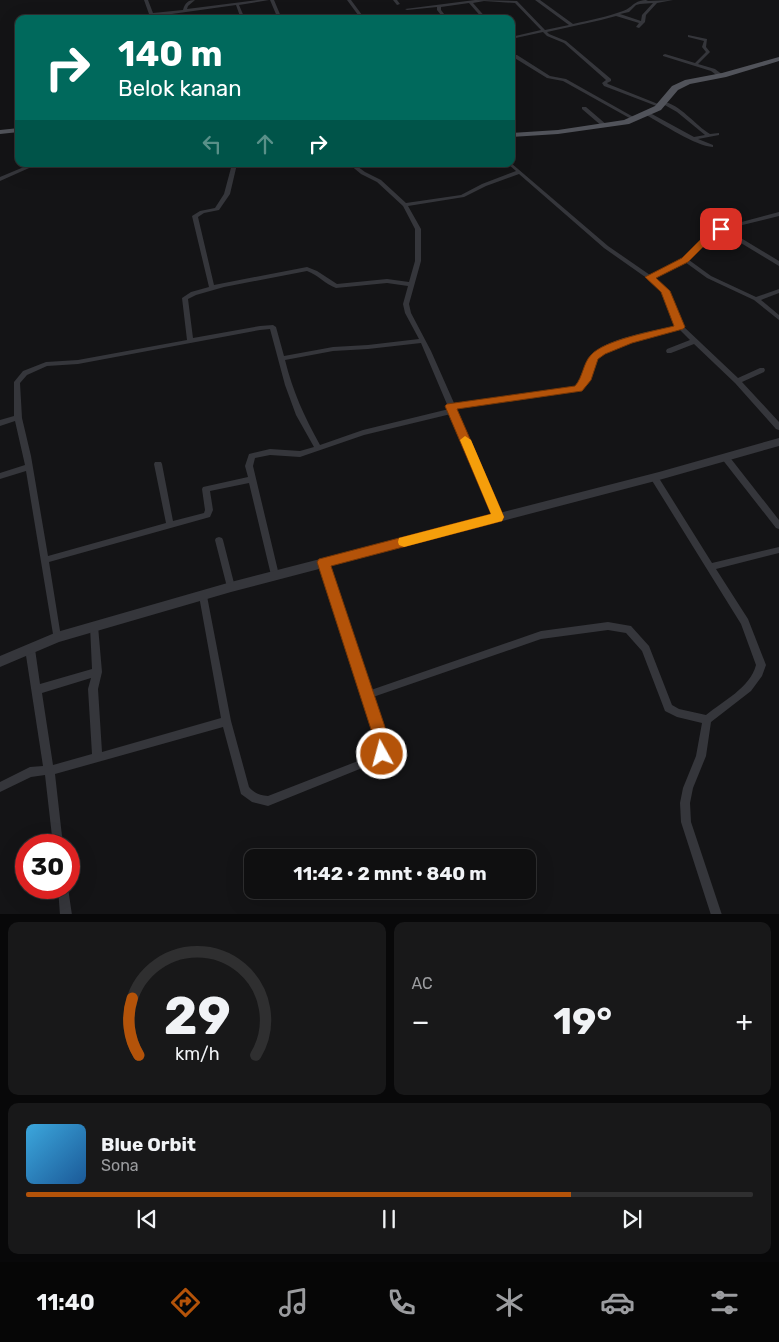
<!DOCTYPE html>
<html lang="id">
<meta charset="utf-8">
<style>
body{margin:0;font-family:Rubik,sans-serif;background:#181819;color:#f1f3f6;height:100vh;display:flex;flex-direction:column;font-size:19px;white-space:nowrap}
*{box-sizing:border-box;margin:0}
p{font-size:16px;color:#9b9c9f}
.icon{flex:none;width:28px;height:28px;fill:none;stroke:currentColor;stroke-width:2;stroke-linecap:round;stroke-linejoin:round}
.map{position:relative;height:914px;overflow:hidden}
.sheet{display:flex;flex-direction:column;gap:8px;padding:8px;background:#080809;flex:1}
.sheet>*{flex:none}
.banner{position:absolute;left:15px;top:15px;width:500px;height:152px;border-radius:10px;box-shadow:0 5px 20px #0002,0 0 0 1px #2f2f30;background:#00695c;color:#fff;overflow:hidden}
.speed{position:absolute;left:15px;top:834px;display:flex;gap:10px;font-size:25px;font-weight:700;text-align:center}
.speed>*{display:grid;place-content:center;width:65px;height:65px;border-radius:50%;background:#0f0f10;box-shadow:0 5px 20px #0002,0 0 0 1px #2f2f30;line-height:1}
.speed .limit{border:8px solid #d22;background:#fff;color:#111}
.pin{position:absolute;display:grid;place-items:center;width:42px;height:42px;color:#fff;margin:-21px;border-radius:10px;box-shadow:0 2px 8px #0006}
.me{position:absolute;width:55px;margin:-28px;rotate:353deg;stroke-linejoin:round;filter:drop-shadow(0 0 4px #0008)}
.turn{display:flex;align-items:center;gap:18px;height:105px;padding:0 20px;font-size:22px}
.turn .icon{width:65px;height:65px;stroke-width:2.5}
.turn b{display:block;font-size:35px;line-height:42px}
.lanes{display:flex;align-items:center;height:48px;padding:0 20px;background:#0003;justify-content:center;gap:25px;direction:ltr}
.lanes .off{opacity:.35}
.big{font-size:38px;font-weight:700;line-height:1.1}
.sheet .card{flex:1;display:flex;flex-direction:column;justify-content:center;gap:8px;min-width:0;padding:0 18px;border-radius:10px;background:#181819}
.sheet .dial{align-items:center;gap:0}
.dial svg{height:130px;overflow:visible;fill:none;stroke:#2f2f30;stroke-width:7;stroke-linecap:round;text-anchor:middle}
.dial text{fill:#f1f3f6;stroke:none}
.song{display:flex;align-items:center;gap:15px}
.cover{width:60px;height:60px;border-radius:8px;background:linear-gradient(135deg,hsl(200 70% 55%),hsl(210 70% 35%))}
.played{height:5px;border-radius:2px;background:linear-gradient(90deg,#b45309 75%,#2f2f30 75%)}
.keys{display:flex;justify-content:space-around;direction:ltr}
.heat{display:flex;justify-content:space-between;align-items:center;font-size:28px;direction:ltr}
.sheet .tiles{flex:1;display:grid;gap:8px;grid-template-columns:1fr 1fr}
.card:last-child{grid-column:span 2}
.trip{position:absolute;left:244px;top:849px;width:292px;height:50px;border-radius:10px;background:#0f0f10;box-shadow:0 5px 20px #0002,0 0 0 1px #2f2f30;font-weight:700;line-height:50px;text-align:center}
.tabs{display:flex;height:80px;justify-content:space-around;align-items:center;background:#060606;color:#9b9c9f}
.tabs .icon{width:35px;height:35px}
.tabs .current{color:#b45309}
.tabs b{font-size:22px;color:#f1f3f6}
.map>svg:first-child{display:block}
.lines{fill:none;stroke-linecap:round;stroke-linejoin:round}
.minor{fill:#35363b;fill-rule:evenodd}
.tertiary{fill:#35363b;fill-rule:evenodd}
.primary{fill:#51535a;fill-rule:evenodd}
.route{fill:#b45309;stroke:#753606}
.slow{fill:#f59e0b}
</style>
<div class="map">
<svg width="779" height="915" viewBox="0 0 779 915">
<rect width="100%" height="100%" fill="#141416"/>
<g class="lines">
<path class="minor" d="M144 0H148L153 13 183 10C185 3 188 0 195 0L188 6 187 9 258 0H269L239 5 245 19H241L236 5 136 19H119L149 14Z
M270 0H274L282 19H278Z
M347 0H351L365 19H361Z
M393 0H397L400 4 397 5Z
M475 0 517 1 545 30 569 25 535 0H540L573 24C590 20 607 17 623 11 634 7 633 0 648 0L646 1 673 0 657 3 646 15 645 22 639 28 636 27 639 23 616 16 601 20 547 32 549 34 566 41 611 79V81L607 83 608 84 663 106 659 107 604 86 602 83 606 80 564 43 547 36 543 32 511 39V37L541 30 515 3 484 1 473 3 487 19H483L469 3 441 7V10L448 19H444L437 10V7L407 10 405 9ZM653 3 642 15 641 21 620 14 629 12 636 5 640 4Z
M384 17 385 19H379L380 18Z
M688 35 707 39 706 47 710 52 698 64 715 69 723 75V77H719L711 71 663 56V55L665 54 695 63 706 52 702 47 704 41 688 37Z
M513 55H517L550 76 566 79 637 119 633 120 563 81 547 78 513 57Z
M663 102C679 103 696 126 710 134L719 133V135L698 139 713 145V147C695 146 663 124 646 115V113H650L694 137 705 135 677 112 663 104Z
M582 107H586L607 125V127H603L582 109Z
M511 163 608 246 650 275 683 259 707 235 719 228 779 212V216L726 229 779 261V266L721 231 711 237 689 260 711 276 756 297 779 289V293L761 300 779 315V320L754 300 707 278 685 262 654 278 662 284 668 291 683 326 738 378 760 368H764L765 370 764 372 742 382 779 422V430L776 429 735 383 694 344 671 353H667L666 351 667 349 690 340 679 329C657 335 610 341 596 359 589 368 590 381 581 391L456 408 502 517 501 519H495L494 517 451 414 364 435 300 457 270 455 255 458 253 466 279 575 278 577 275 579 272 577 271 575 249 483 210 491 213 510 210 517 49 562 61 637 60 640 57 641 54 640 26 471 0 479V473L25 465 15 421 0 426V420L14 416V382L23 371 46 362 78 360 187 340 182 298 191 292 209 287 192 216 200 211 215 208 224 194 232 164H237L230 194 219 210 204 213 198 217 214 285 307 267 317 271 337 284 387 279 409 282 415 261V229L403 206 377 182 361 174 349 164H354L365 172 381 180 406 203 461 195 482 184 516 171 508 164H511ZM519 174 604 248 658 286 662 291 676 326C653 331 603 338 589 358 583 367 584 378 577 387L454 403 431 351 411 313 409 304 421 261V229L408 206 464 197 486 186ZM307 271C318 275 325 284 336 288L387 283 408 286 403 304 405 313 419 339 368 345 333 347 284 356 276 327 273 325 260 326 193 338 188 299 196 295 224 287ZM270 329 285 385 296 415 314 447 300 451 270 449 249 454 245 466 248 477 203 487 202 489 205 510 204 513 173 521 162 464 161 462H155L154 464 166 523 48 556 31 456 22 418 20 383 27 375 47 366 78 364 260 330ZM421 343 449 409 363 430 320 445C304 416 293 392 285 360L333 351 368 349Z
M31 164H38L0 181V177Z
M725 454 728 455 779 520V529L776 528 722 459 721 457 722 455Z
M654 474 657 475 712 563 779 547V553L716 569 748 619 766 665 762 676 751 691 711 722 706 756 693 788 690 803 691 822 722 915H711L681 822 680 803 683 788 696 756 702 723 677 717 665 711 642 651 626 633 608 630 541 639 373 697 389 748 382 760 268 806 252 802 241 794 223 727 55 774 63 845H53L45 775 31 777 0 792V782L30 767 43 766 25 649 27 646 30 645 33 646 35 649 40 684 92 669 90 626 91 623 94 622 97 623 98 626 102 672 98 689 102 752 221 718 199 596 200 593 203 592 206 593 207 596 231 721 249 787C255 794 260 795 268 796L376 754 379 747 363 695 320 562 321 560 324 559 327 560 328 562 371 690 541 631 608 622 631 626 649 646 672 705 679 709 706 715C723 701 750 688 756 665L741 624 651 479 650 477 651 475ZM91 678 88 689 92 754 53 765 42 693Z
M219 537 222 538 223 540 235 587 234 590 231 591 228 590 227 587 215 540 216 538Z
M58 888H68L72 915H60Z"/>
<path class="tertiary" d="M779 438V446L659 480 231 592 59 642 0 667V656L57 632 231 582 659 472Z"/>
<path class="primary" d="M779 57V61L726 77 690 84 678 90 661 110 629 124 558 134 511 137V133L558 130 624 120 655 106 672 86 685 80 722 73Z
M19 128V132L0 134V130Z"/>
</g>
<path class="route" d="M721 226 724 227V231L712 238 688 262 656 278 670 291 685 327 683 329 632 343 605 354 598 359 591 380 582 391 457 409 504 517 502 521 331 566 392 748 387 760 382 762 377 760 375 754 377 748 317 562 319 559 491 514 445 406 447 404 575 386C583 377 583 363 591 355 604 340 654 331 674 326L661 292 645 277 682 258 706 234Z"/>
<path class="slow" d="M465 436 471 440 504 517 502 521 404 547 399 545 398 542 399 538 491 514 460 440Z"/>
</svg>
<div class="speed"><div class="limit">30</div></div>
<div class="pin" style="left:721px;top:229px;background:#d93025"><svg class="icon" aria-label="arrive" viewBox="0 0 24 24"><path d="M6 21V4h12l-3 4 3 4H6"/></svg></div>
<svg class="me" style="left:382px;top:754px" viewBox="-20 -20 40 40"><circle r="17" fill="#b45309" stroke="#fff" stroke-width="3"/><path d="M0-11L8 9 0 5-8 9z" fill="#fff"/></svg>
<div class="trip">11:42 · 2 mnt · 840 m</div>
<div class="banner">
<div class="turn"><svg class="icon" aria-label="right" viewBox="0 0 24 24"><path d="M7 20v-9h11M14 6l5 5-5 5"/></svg><div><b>140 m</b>Belok kanan</div></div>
<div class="lanes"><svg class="icon off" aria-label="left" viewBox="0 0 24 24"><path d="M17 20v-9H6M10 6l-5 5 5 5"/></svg><svg class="icon off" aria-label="ahead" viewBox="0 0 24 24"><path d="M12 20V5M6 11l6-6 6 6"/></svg><svg class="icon" aria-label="right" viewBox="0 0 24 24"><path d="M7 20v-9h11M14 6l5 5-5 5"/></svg></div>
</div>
</div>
<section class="sheet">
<div class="tiles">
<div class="card dial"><svg viewBox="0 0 100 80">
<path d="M14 69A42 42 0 1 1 86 69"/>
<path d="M14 69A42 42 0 0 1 10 34" stroke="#b45309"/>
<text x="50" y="56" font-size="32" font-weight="700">29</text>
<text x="50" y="72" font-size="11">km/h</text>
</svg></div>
<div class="card"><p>AC</p>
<div class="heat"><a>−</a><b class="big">19°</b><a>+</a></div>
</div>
<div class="card">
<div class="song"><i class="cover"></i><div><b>Blue Orbit</b><p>Sona</p></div></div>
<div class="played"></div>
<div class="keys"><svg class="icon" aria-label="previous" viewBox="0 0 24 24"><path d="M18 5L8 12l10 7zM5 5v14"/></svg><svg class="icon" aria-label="pause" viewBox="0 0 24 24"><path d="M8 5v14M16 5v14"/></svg><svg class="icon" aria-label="next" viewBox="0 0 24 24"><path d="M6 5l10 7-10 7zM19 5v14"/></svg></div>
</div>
</div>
</section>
<nav class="tabs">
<b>11:40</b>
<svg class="icon current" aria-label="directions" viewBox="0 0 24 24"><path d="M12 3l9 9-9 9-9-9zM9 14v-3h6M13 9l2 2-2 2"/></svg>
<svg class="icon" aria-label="music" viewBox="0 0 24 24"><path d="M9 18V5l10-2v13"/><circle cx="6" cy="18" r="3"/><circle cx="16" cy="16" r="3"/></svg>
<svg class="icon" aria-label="phone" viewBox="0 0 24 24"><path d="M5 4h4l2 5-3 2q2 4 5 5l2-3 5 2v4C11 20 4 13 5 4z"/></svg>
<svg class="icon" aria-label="climate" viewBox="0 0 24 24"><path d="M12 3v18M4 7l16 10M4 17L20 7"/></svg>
<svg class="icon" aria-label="car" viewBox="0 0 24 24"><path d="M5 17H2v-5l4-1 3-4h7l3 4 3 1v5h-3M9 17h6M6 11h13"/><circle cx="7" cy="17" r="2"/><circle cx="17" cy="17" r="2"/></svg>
<svg class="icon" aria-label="filters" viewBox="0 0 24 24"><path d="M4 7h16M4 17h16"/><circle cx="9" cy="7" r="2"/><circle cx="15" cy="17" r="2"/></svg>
</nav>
